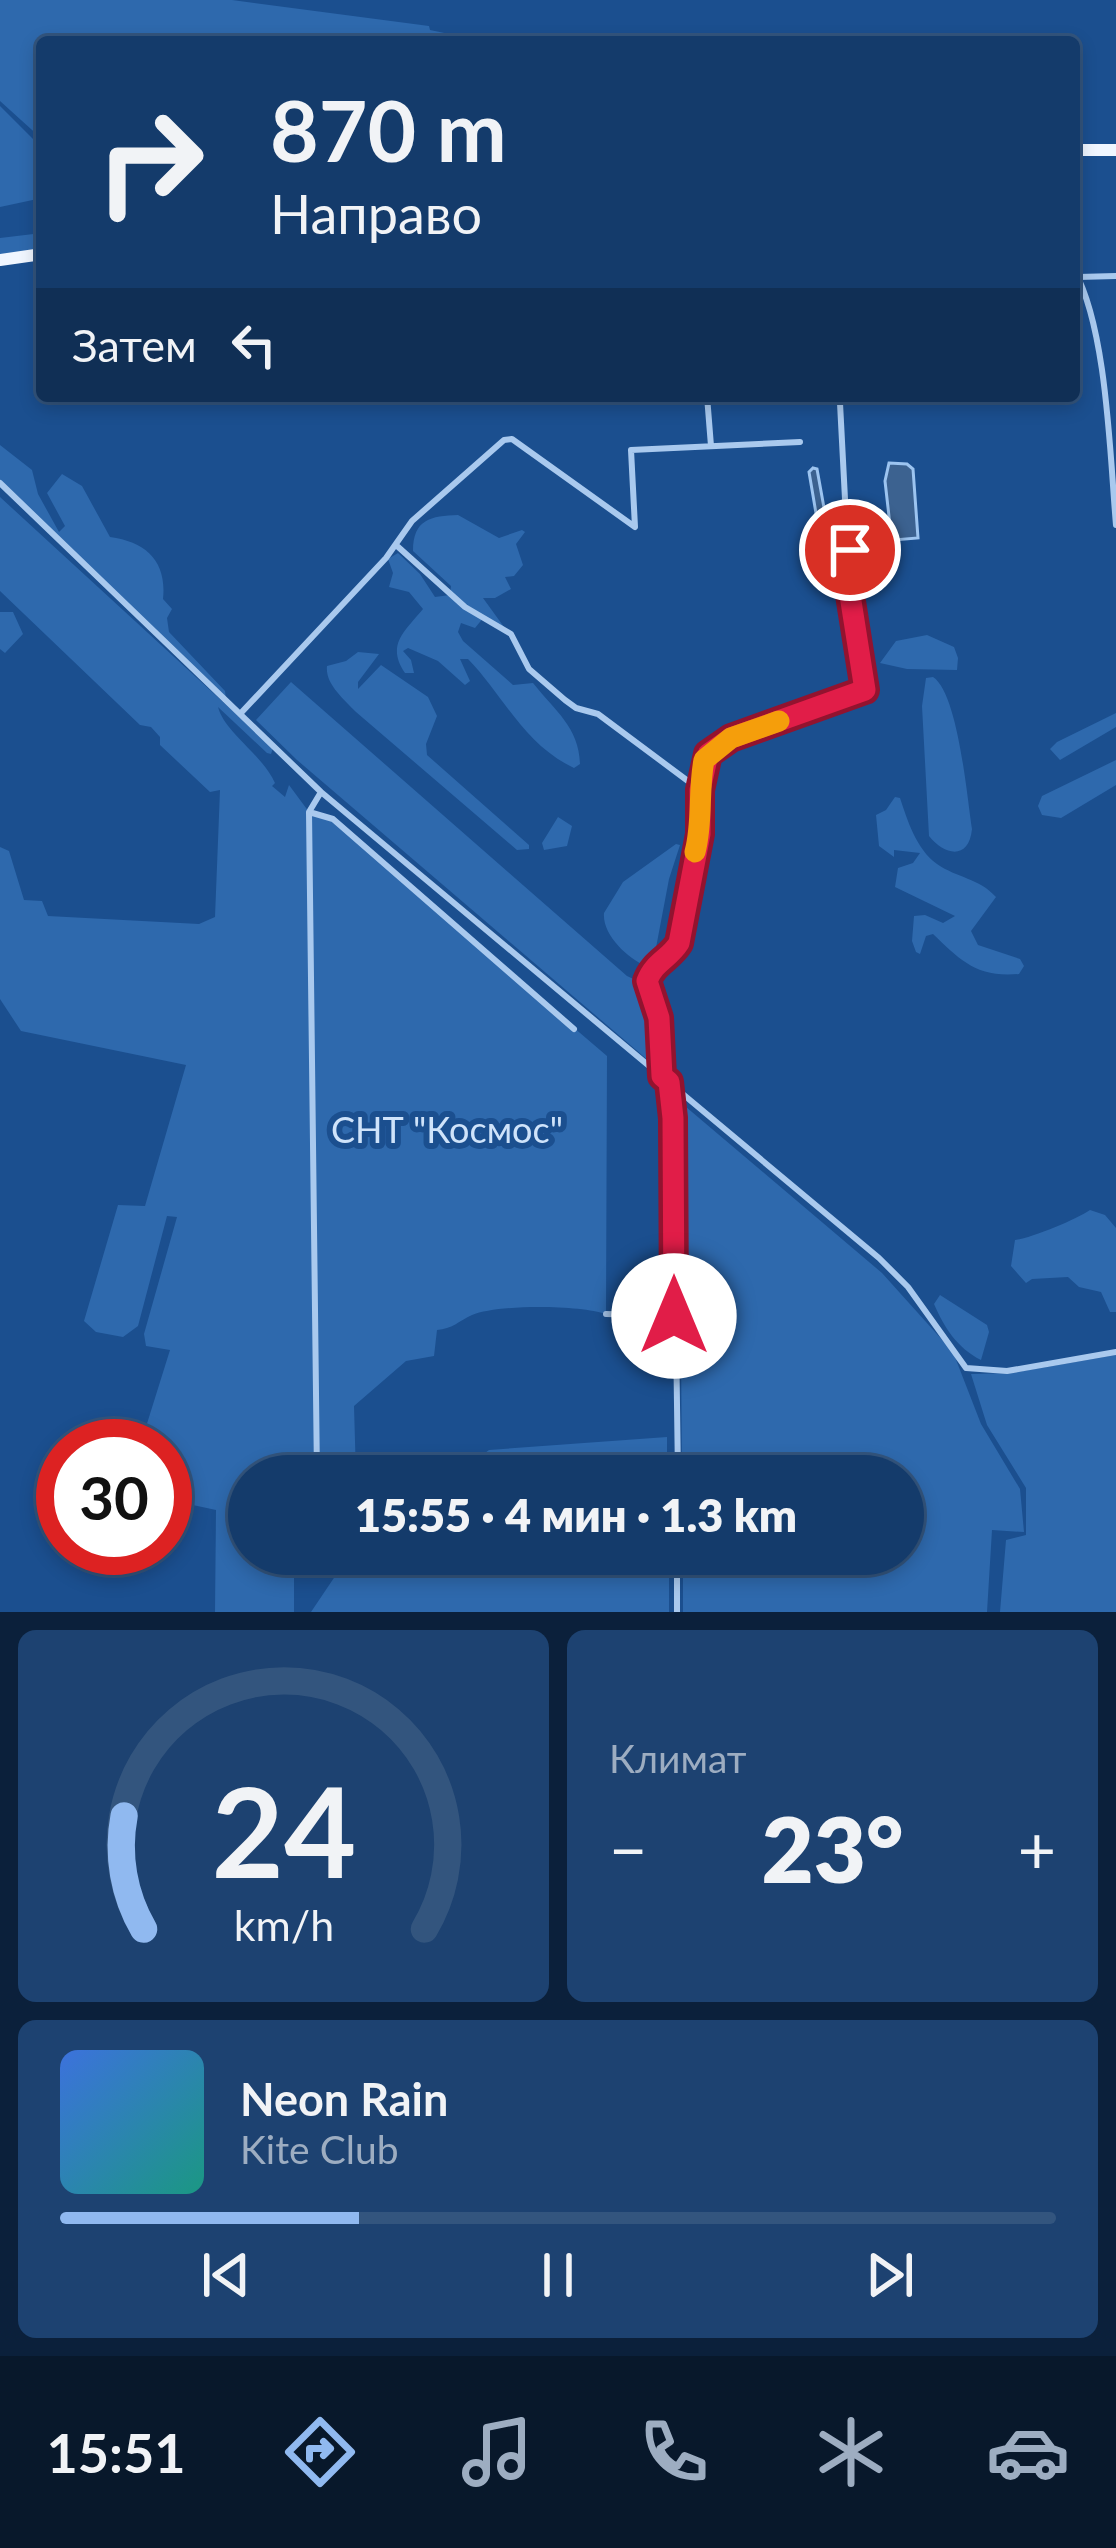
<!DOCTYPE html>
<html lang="ru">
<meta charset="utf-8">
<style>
body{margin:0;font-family:Lato,sans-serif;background:#1d4271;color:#f1f3f6;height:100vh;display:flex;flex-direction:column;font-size:45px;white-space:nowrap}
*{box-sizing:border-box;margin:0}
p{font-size:39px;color:#9dadc1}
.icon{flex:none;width:66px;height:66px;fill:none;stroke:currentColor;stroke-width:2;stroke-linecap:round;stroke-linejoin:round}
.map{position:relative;height:1612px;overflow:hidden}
.details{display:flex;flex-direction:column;gap:18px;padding:18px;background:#0b203b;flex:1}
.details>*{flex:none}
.banner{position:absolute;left:36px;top:36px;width:1044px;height:366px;border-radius:12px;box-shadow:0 6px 18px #0003,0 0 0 3px #33557e;background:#143b6b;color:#f1f3f6;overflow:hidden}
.speed{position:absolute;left:36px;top:1419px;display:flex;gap:24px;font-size:60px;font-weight:700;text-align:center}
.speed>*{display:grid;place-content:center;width:156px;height:156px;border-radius:50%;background:#143b6b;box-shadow:0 6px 18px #0003,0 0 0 3px #33557e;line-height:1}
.speed .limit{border:18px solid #d22;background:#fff;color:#111}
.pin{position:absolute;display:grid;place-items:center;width:102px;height:102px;color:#fff;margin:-51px;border:6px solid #fff;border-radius:50%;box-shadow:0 3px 12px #0007}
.me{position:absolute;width:132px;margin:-66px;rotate:0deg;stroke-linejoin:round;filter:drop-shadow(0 0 9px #0008)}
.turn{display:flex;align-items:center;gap:42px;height:252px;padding:0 36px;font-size:54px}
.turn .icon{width:156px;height:156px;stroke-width:2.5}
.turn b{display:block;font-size:84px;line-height:102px}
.then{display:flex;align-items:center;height:114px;padding:0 36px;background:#0003;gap:24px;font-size:45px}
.big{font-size:90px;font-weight:800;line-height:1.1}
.details .card{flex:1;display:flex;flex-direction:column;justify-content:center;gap:18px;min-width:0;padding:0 42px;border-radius:18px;background:#1d4271}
.details .dial{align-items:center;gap:0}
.dial svg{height:312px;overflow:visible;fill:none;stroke:#33557e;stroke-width:7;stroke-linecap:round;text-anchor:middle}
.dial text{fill:#f1f3f6;stroke:none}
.song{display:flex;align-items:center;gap:36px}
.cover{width:144px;height:144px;border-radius:18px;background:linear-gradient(135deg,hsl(220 70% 55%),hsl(170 70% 35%))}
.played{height:12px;border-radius:6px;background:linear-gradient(90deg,#90b9f0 30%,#33557e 30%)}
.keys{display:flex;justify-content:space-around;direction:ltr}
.heat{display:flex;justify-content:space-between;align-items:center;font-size:66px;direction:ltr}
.details .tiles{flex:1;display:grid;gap:18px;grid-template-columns:1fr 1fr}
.card:last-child{grid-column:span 2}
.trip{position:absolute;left:228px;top:1455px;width:696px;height:120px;border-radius:60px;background:#143b6b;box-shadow:0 6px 18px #0003,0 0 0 3px #33557e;font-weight:800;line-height:120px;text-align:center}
.menu{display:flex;height:192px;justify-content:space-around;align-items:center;background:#08182b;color:#9dadc1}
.menu .icon{width:84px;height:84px}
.menu .selected{color:#90b9f0}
.menu b{font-size:54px;color:#f1f3f6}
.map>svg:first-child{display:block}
.green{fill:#2e69ad}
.water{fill:#3c6290;stroke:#9cc4f0;stroke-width:3}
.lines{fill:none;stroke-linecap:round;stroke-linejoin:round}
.street{stroke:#a9c9ee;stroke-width:6}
.primary{stroke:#f0f6ff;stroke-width:12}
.route-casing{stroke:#92132f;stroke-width:30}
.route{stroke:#e11d48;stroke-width:21}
.slow{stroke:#f59e0b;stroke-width:21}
.labels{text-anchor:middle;stroke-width:12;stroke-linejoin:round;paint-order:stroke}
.park-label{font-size:36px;fill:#cfe3fa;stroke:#1b4f8f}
</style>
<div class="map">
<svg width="1116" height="1612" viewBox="0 0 1116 1612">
<rect width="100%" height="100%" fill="#1b4f8f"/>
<path class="green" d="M0 0H232L429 26 430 30 488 42H42V139L0 101Z
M0 106 42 148V198L0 207Z
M42 233V250L0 256V238Z
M0 445 32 470 38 494 59 532 65 526 47 493 62 474 82 486 110 537C147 542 167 562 163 599L172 609 167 618 169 632 225 691 226 699 0 482Z
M0 497 273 748 271 754 267 753 218 707C225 733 262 754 275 783L272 786 285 797 289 785 309 812 325 815 607 1056 606 1314C580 1305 498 1304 472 1315 459 1321 452 1329 437 1330L434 1356 406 1361 354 1406 356 1476H249V1554H294V1612H215L216 1510 165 1499V1446H140L170 1350 146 1346 144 1334 177 1217 167 1216 138 1326 123 1337 96 1332 84 1321 118 1205 145 1206 186 1065 21 1031 0 999V847L9 851 24 900 42 901 48 916 199 924 215 917 220 790 210 792 160 745V737L151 727 140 725 0 591Z
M458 515 499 538 522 530 525 532 516 544 523 565 514 576 505 577 511 589 495 598H483L504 627 484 617 475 628 461 623 458 632 463 641 513 685 533 683C555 711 579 727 580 764L574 768C523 744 504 696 468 659H460L470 681 465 685 438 661 408 648 403 651 411 660 414 673H405C386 645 404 632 423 609L409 592 389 587 393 573 388 559 398 553 420 574 435 597 450 595 451 586 413 551C413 519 431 516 458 515Z
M0 612H13L23 634 5 653 0 649Z
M927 635 954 647 958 658 957 670 907 669 880 663 896 641Z
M358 652 379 654 358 682V689L381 665 428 697 437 716 426 744 427 755 529 845V849L517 850 356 712C344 699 325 684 327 666L346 661Z
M933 677C958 693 967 797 972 829 969 860 945 856 929 836L922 706 926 678Z
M291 682 627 976 640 982 651 1020 656 1067 297 760 256 720Z
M1116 713V727L1060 760 1050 749 1057 742Z
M1116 760V785L1061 818 1042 815 1038 806 1042 796Z
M895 797 900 798C907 819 916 849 937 864 957 878 979 878 996 897L971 931 978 945 1020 959 1024 966 1019 974C977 978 960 960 933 934L926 936 920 954 916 952 912 941 914 916 925 915 943 923 955 916 895 887 898 868 913 863 920 853 894 850V857L879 846 876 815 886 810Z
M558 817 572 826 567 846 544 850 542 843Z
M676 844 680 845 669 879 655 953 646 966C627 958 602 934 604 913L623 882Z
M679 1101 882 1273 953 1352 981 1424 1020 1489 1024 1532 992 1530 987 1612H683V1554H903V1476H682Z
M1090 1210 1105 1215 1116 1228V1312H1110L1101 1292 1079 1287 1068 1277 1032 1279 1026 1283 1011 1266 1015 1240C1032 1238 1077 1219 1090 1210Z
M940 1295 987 1325 989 1332 981 1360C957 1348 944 1327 934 1304Z
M1116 1355V1612H1000L1006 1540 1026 1535V1488L987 1425 971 1374 1012 1373Z
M667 1437V1476H454L489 1450Z
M350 1554H669V1612H311Z"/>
<path class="water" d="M889 463 907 464 913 469 918 538 894 540 891 534 885 481Z
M813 468 817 469 832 552 826 551 818 525 809 472Z"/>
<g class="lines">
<path class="street" d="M1074 270C1107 328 1110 457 1116 525
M1078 277 1116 276
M707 396 711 446
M0 483 321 792 879 1258 908 1287 966 1368 1007 1371 1116 1352
M396 545 465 607 511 634 529 669 565 700 576 708 598 714 700 790
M240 714 386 558 412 521 504 440 512 439 635 527 631 450 800 442
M309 812 333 819 574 1029
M662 1076C667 1046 644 983 652 970 659 958 672 955 679 943L700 834V790L704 760 731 738 865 690 850 595 840 403 836 397 815 402 801 396
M669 1086 673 1118 678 1476
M606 1314 674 1316
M317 1476 309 812 321 792
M677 1612V1554"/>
<path class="primary" d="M1074 150H1116
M0 260 42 254"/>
</g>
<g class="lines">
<defs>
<path id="route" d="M674 1316 673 1118 669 1082 662 1076 659 1018 647 981C654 962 669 959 679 943L700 834V790L708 754 731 738 865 690 850 595V550"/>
</defs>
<use href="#route" class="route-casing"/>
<use href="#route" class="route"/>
<path class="slow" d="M695 852C703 822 698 791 704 760L731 738 779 721"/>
</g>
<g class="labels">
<g class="park-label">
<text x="447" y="1143">СНТ "Космос"</text>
</g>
</g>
</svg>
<div class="speed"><div class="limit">30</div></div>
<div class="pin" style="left:850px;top:550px;background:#d93025"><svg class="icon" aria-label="arrive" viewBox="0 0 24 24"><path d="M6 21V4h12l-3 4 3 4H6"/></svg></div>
<svg class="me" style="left:674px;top:1316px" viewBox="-20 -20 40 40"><circle r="19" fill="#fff"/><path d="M0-13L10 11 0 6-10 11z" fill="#e11d48"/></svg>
<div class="trip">15:55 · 4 мин · 1.3 km</div>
<div class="banner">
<div class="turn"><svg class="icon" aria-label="right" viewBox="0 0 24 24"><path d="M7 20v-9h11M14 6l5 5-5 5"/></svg><div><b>870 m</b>Направо</div></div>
<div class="then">Затем<svg class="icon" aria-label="left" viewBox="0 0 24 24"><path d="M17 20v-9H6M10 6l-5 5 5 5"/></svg></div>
</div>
</div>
<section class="details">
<div class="tiles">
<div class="card dial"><svg viewBox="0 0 100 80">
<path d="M14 69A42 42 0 1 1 86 69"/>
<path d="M14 69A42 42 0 0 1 9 40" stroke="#90b9f0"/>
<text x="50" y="56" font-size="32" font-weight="700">24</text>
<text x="50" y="72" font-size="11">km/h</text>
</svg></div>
<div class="card"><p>Климат</p>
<div class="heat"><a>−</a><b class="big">23°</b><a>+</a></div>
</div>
<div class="card">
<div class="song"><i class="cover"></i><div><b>Neon Rain</b><p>Kite Club</p></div></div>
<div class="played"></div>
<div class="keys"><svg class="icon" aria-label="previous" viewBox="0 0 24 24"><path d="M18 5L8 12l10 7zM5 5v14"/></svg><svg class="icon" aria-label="pause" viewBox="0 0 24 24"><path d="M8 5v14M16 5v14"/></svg><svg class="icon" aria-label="next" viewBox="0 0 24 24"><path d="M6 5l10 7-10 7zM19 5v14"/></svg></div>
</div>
</div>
</section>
<nav class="menu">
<b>15:51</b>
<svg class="icon selected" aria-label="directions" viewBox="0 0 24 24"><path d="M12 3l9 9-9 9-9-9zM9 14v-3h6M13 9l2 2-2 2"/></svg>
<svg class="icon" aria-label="music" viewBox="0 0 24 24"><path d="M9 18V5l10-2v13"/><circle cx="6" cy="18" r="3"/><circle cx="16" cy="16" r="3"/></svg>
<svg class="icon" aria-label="phone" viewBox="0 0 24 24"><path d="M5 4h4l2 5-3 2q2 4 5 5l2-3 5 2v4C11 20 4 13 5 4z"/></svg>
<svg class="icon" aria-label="climate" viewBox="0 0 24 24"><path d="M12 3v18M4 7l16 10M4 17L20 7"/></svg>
<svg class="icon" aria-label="car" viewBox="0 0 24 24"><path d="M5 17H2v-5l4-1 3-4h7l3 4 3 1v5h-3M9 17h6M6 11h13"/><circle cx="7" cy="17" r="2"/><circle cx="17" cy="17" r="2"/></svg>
</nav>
